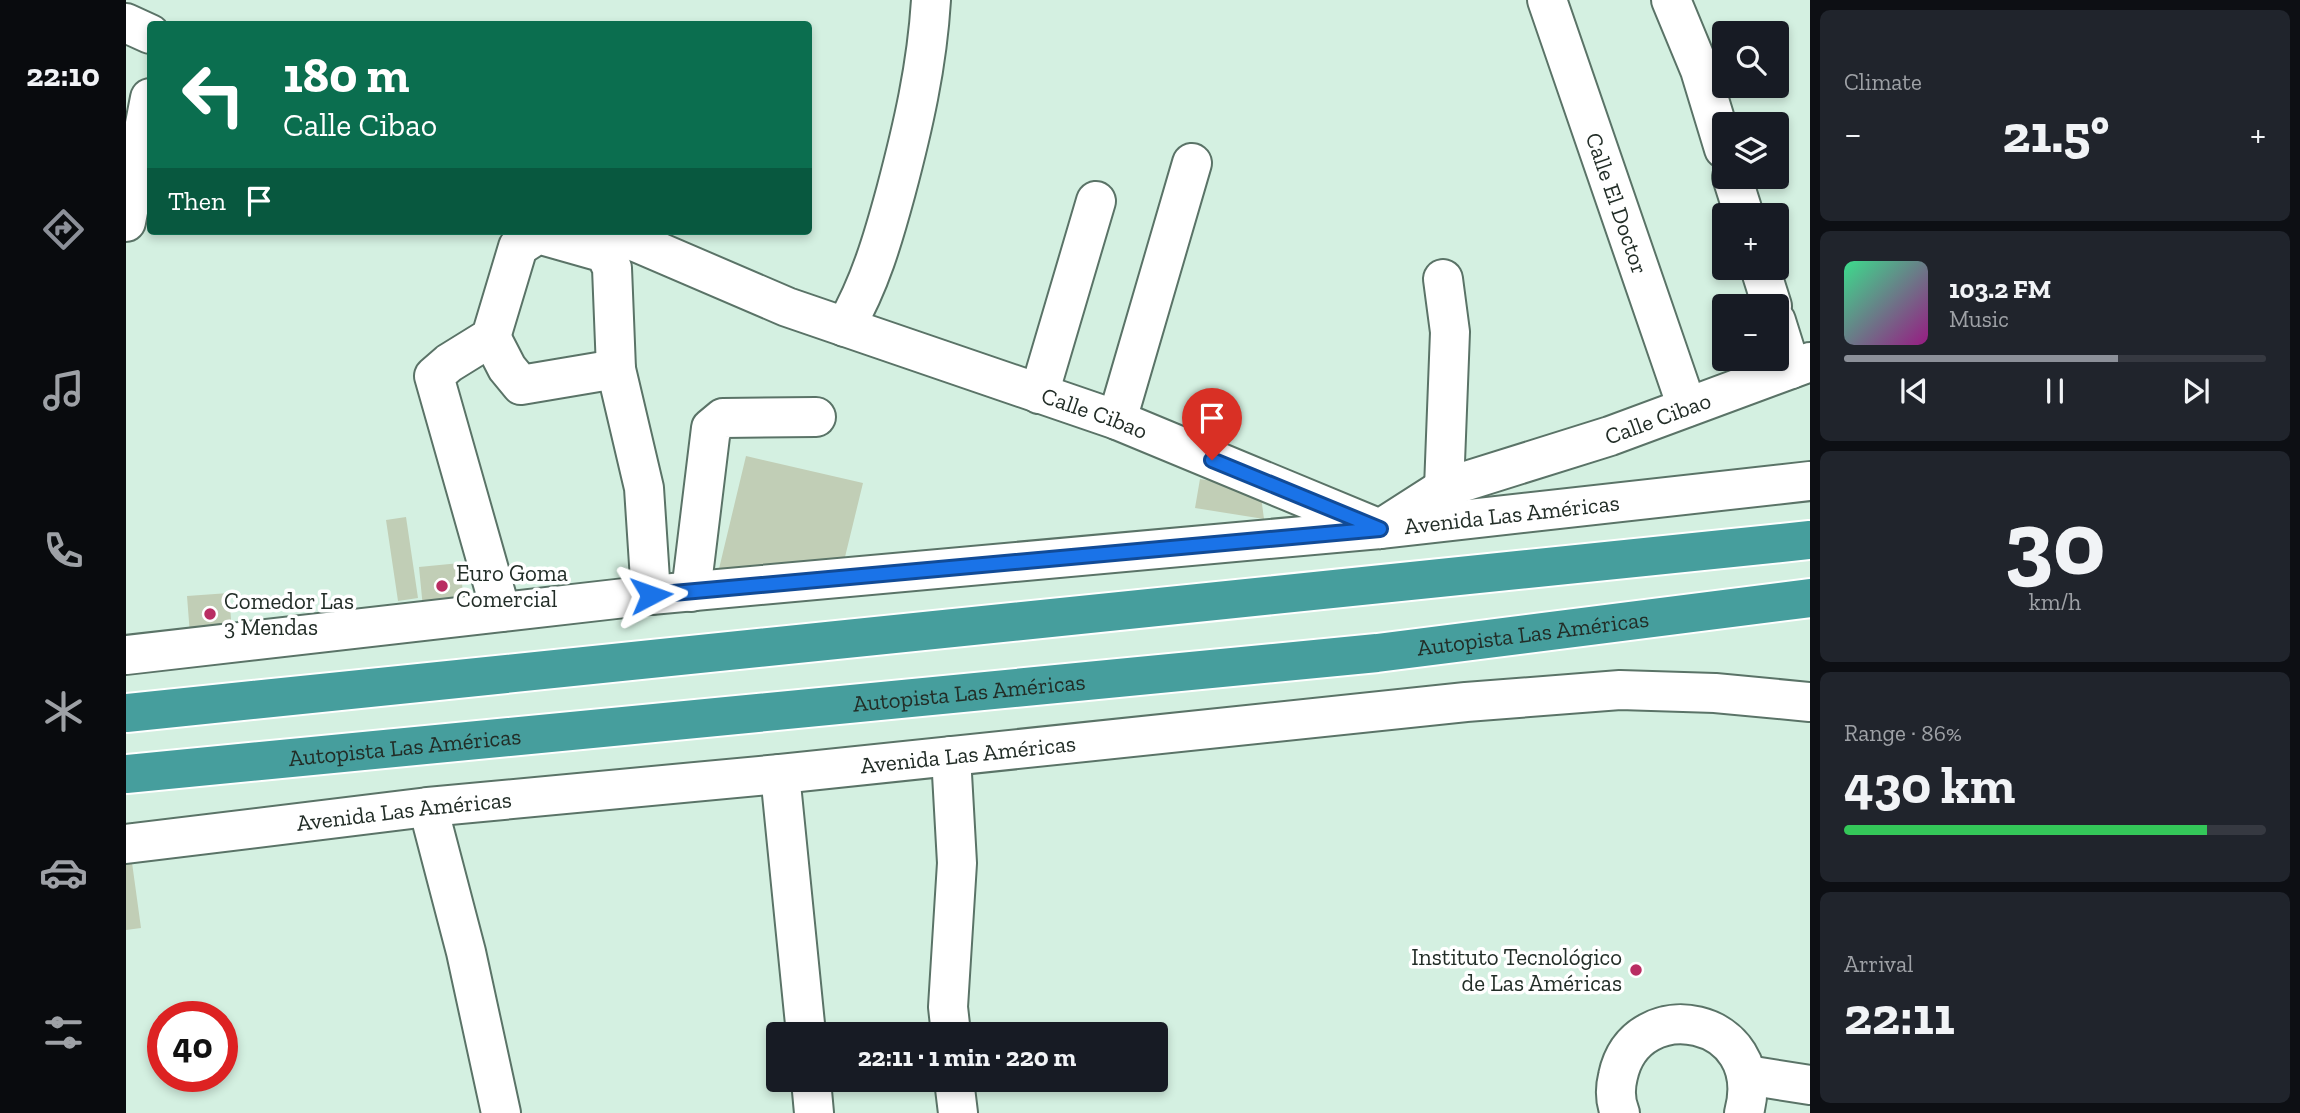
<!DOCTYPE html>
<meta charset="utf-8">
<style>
body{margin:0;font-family:"Zilla Slab",serif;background:#20242c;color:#f1f3f6;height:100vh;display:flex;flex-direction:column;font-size:26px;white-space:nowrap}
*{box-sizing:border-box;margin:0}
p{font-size:23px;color:#9ea1a6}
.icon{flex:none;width:38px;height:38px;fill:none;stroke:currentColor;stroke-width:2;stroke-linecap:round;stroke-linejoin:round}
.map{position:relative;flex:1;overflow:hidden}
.sheet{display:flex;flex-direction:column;gap:10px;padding:10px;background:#0d0f14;width:490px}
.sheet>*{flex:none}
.banner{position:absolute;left:21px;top:21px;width:665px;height:214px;border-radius:7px;box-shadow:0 4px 10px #0003;background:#0b6e4f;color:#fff;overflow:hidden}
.controls{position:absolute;left:1586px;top:21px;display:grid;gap:14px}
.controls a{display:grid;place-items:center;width:77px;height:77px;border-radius:7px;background:#171b24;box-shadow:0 4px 10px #0003;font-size:35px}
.speed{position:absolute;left:21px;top:1001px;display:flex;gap:14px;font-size:35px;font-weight:700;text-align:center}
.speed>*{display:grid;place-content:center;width:91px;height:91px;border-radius:50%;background:#171b24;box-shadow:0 4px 10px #0003;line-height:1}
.speed .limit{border:10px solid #d22;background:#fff;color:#111}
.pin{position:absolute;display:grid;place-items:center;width:60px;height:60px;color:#fff;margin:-72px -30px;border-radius:50% 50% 50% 0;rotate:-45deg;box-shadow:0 0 7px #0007}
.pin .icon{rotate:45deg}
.me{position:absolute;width:77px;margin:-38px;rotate:86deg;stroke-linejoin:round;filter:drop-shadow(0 0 5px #0008)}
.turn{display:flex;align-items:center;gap:24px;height:147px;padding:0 21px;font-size:32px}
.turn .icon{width:91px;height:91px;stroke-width:2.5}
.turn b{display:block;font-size:49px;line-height:60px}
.then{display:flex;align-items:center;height:66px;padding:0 21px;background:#0003;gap:14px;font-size:26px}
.big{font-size:52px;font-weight:700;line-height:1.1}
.sheet .tile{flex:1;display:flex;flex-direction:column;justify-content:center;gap:10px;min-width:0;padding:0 24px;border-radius:10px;background:#20242c}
.sheet .dial{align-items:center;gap:0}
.dial b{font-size:91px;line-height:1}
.song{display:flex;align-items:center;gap:21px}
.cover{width:84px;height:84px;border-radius:10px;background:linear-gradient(135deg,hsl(150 70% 55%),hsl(310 70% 35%))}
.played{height:7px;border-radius:4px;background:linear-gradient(90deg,#8c9099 65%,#363941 65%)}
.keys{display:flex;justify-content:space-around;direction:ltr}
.heat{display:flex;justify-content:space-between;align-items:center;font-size:38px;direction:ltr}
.charge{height:10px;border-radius:5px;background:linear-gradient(90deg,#34c759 86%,#363941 0)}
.trip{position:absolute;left:640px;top:1022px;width:402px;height:70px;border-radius:7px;background:#171b24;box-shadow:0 4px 10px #0003;font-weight:700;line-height:70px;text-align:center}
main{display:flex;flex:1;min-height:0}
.dock{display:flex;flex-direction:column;width:126px;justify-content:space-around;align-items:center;background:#090b0e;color:#9ea1a6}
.dock .icon{width:49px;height:49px}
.dock .current{color:#8c9099}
.dock b{font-size:32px;color:#f1f3f6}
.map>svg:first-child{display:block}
.building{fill:#c1ceb6}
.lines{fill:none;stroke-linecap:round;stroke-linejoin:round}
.minor-casing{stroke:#5a7367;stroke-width:42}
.highway-casing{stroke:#fff;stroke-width:42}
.minor{stroke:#fff;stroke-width:38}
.highway{stroke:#469e9d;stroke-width:38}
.route-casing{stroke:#114b97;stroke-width:18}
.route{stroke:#1a73e8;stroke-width:12}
.poi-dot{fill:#b92d62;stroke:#fff;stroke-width:2.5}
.labels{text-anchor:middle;stroke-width:7;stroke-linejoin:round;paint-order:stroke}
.street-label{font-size:23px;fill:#222d27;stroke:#fff}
.poi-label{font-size:23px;fill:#222d27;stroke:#fff;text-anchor:start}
</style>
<main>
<nav class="dock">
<b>22:10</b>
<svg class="icon current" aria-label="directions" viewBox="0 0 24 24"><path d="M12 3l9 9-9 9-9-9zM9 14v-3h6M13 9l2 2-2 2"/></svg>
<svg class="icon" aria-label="music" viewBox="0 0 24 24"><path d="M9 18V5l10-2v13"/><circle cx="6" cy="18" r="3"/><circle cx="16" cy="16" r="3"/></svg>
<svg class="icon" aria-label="phone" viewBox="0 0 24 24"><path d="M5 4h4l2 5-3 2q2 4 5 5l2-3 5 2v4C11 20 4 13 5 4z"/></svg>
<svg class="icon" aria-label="climate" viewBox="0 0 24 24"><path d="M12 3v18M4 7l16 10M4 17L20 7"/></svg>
<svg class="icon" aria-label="car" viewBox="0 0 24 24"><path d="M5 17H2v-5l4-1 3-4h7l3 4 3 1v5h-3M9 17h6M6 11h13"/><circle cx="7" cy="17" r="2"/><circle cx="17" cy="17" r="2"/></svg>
<svg class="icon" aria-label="filters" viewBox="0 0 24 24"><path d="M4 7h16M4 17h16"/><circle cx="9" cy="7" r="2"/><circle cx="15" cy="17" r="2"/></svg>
</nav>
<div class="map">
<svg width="1684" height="1113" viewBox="0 0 1684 1113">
<rect width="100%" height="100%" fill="#d4f0e1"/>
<path class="building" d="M620 456 737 483 719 557 592 573Z
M1074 479 1134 489 1138 519 1069 508Z
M280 517 292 598 272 601 260 520Z
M334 563 338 604 297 608 293 567Z
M103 593 106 632 64 635 61 596Z
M0 848H4L15 928 0 930Z"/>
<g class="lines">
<defs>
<g id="minor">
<path id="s1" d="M1421 0 1561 407"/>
<path d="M1545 0 1574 70 1598 149"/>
<path d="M0 23 24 34"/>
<path d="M1606 177 1618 215"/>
<path d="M0 222 24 98"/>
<path id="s2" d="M484 231 661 307 991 420 1254 529 1318 488 1484 436 1684 362"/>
<path d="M1634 268 1646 306"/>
<path d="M1317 279 1324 332 1318 488"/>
<path d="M1650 321 1665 369"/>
<path d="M719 327C744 284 757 239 770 191 787 127 801 66 805 0"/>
<path d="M365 337 381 368 395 385 490 369"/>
<path d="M913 394 970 201"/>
<path d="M991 420 1066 163"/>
<path d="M565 592 585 428 597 418 690 417"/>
<path d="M375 612 308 376 323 363 365 337 392 247 412 234 479 253 486 268 490 369 518 488 525 595"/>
<path id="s3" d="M0 655 525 595 1254 529 1684 481"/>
<path d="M654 774 680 1034"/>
<path d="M302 807 340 952 375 1113"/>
<path id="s4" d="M0 844 302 807 654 774 1340 702 1494 690 1589 693 1684 702"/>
<path d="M825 1034 822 1007 831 863 825 756"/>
<path d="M1621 1075 1684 1085"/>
<path d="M685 1080 688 1113"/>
<path d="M828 1080 832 1113"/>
<path d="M1494 1113C1489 1101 1489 1088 1492 1076 1510 991 1644 1016 1618 1113"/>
</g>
<g id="highway">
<path d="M0 713 1684 540"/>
<path id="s5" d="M0 774 1251 653 1684 598"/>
</g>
</defs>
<use href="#minor" class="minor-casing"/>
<use href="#highway" class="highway-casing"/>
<use href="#minor" class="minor"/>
<use href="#highway" class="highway"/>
</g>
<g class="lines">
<defs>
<path id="route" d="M525 595 1254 529 1086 460"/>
</defs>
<use href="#route" class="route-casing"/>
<use href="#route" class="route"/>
</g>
<g class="poi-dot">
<circle cx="316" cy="586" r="7"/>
<circle cx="84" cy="614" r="7"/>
<circle cx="1510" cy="970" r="7"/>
</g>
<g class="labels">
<g class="street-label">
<text dy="8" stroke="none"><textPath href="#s1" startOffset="215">Calle El Doctor</textPath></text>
<text dy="8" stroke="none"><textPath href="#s2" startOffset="518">Calle Cibao</textPath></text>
<text dy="8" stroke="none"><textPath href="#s2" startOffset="1127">Calle Cibao</textPath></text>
<text dy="8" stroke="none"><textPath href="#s3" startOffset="1393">Avenida Las Américas</textPath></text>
<text dy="8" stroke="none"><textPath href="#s5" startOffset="1414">Autopista Las Américas</textPath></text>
<text dy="8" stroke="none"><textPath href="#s5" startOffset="847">Autopista Las Américas</textPath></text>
<text dy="8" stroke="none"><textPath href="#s5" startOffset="280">Autopista Las Américas</textPath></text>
<text dy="8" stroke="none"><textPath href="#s4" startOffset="847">Avenida Las Américas</textPath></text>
<text dy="8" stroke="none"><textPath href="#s4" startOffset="280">Avenida Las Américas</textPath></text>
</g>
<g class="poi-label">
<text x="330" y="581">Euro Goma<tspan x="330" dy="26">Comercial</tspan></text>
<text x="98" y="609">Comedor Las<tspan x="98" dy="26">3 Mendas</tspan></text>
<text x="1496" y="965" text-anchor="end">Instituto Tecnológico<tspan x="1496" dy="26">de Las Américas</tspan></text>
</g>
</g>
</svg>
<div class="controls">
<a><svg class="icon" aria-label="search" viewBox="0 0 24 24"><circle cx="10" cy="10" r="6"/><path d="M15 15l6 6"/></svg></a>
<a><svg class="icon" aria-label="layers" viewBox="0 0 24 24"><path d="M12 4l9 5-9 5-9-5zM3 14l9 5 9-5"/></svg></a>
<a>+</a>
<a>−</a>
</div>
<div class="speed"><div class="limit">40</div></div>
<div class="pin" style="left:1086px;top:460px;background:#d93025"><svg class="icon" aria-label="arrive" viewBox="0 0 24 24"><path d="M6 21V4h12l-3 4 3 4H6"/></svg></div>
<svg class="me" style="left:525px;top:595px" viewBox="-20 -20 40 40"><path d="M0-17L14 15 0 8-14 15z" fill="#1a73e8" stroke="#fff" stroke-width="4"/></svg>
<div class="trip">22:11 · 1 min · 220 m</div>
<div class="banner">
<div class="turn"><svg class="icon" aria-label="left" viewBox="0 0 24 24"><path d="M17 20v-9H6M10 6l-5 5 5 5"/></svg><div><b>180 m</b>Calle Cibao</div></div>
<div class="then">Then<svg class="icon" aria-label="arrive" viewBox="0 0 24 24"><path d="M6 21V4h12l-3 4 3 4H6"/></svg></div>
</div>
</div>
<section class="sheet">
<div class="tile"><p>Climate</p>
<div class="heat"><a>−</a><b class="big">21.5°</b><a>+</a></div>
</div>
<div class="tile">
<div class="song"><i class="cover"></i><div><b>103.2 FM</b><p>Music</p></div></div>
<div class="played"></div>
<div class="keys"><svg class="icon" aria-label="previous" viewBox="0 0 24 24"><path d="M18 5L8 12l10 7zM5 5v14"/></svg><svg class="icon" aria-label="pause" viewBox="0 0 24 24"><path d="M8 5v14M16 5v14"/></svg><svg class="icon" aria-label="next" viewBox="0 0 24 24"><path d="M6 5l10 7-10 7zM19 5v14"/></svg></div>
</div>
<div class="tile dial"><b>30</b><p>km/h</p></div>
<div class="tile"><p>Range · 86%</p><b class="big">430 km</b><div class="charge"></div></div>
<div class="tile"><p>Arrival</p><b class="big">22:11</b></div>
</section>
</main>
